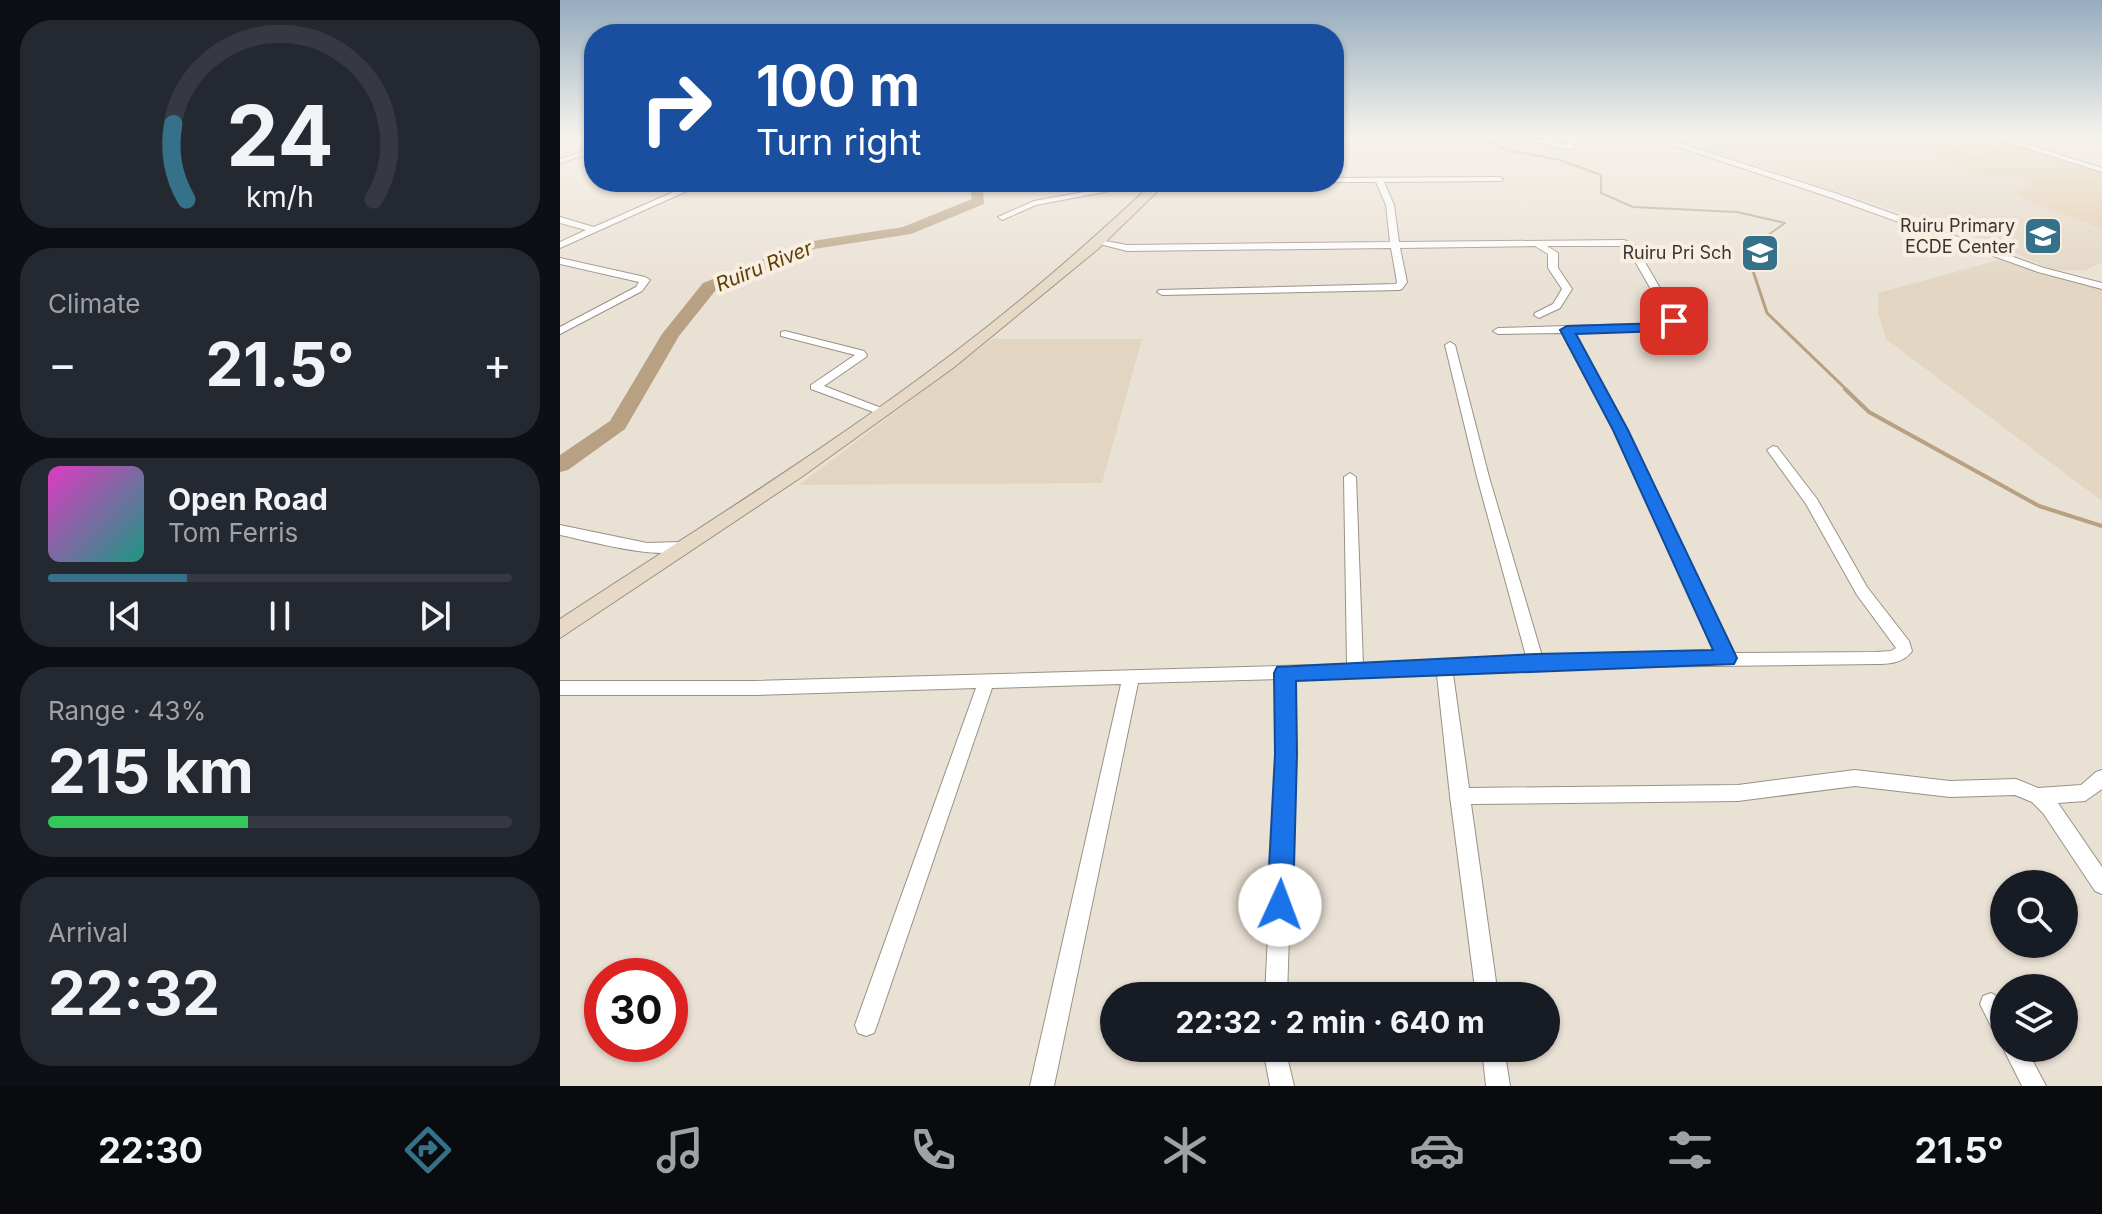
<!DOCTYPE html>
<meta charset="utf-8">
<style>
body{margin:0;font-family:Inter,sans-serif;background:#242831;color:#f1f3f6;height:100vh;display:flex;flex-direction:column;font-size:30px;white-space:nowrap}
*{box-sizing:border-box;margin:0}
p{font-size:26px;color:#9ea1a6}
.icon{flex:none;width:44px;height:44px;fill:none;stroke:currentColor;stroke-width:2;stroke-linecap:round;stroke-linejoin:round}
.map{position:relative;flex:1;overflow:hidden}
.details{display:flex;flex-direction:column;gap:20px;padding:20px;background:#0d0f14;width:560px}
.details>*{flex:none}
.top-card{position:absolute;left:24px;top:24px;width:760px;height:168px;border-radius:32px;box-shadow:0 2px 6px #0004;background:#1a4fa0;color:#fff;overflow:hidden}
.tools{position:absolute;left:1430px;top:870px;display:grid;gap:16px}
.tools a{display:grid;place-items:center;width:88px;height:88px;border-radius:50%;background:#171b24;box-shadow:0 2px 6px #0004;font-size:40px}
.speed{position:absolute;left:24px;top:958px;display:flex;gap:16px;font-size:40px;font-weight:700;text-align:center}
.speed>*{display:grid;place-content:center;width:104px;height:104px;border-radius:50%;background:#171b24;box-shadow:0 2px 6px #0004;line-height:1}
.speed .limit{border:12px solid #d22;background:#fff;color:#111}
.pin{position:absolute;display:grid;place-items:center;width:68px;height:68px;color:#fff;margin:-34px;border-radius:16px;box-shadow:0 4px 12px #0006}
.me{position:absolute;width:88px;margin:-44px;rotate:2deg;stroke-linejoin:round;filter:drop-shadow(0 0 6px #0008)}
.turn{display:flex;align-items:center;gap:28px;height:168px;padding:0 40px;font-size:36px}
.turn .icon{width:104px;height:104px;stroke-width:2.5}
.turn b{display:block;font-size:56px;line-height:68px}
.big{font-size:60px;font-weight:700;line-height:1.1}
.details .widget{flex:1;display:flex;flex-direction:column;justify-content:center;gap:12px;min-width:0;padding:0 28px;border-radius:32px;background:#242831}
.details .dial{align-items:center;gap:0}
.dial svg{height:208px;overflow:visible;fill:none;stroke:#363941;stroke-width:7;stroke-linecap:round;text-anchor:middle}
.dial text{fill:#f1f3f6;stroke:none}
.song{display:flex;align-items:center;gap:24px}
.cover{width:96px;height:96px;border-radius:12px;background:linear-gradient(135deg,hsl(310 70% 55%),hsl(170 70% 35%))}
.played{height:8px;border-radius:4px;background:linear-gradient(90deg,#357188 30%,#363941 30%)}
.keys{display:flex;justify-content:space-around;direction:ltr}
.heat{display:flex;justify-content:space-between;align-items:center;font-size:44px;direction:ltr}
.charge{height:12px;border-radius:6px;background:linear-gradient(90deg,#34c759 43%,#363941 0)}
.trip{position:absolute;left:540px;top:982px;width:460px;height:80px;border-radius:40px;background:#171b24;box-shadow:0 2px 6px #0004;font-weight:700;line-height:80px;text-align:center}
.menu{display:flex;height:128px;justify-content:space-around;align-items:center;background:#090b0e;color:#9ea1a6}
.menu .icon{width:56px;height:56px}
.menu .current{color:#357188}
.menu b{font-size:36px;color:#f1f3f6}
main{display:flex;flex:1;min-height:0}
.map>svg:first-child{display:block}
.built{fill:#e2d5c2}
.green{fill:#e1caaa}
.lines{fill:none;stroke-linecap:round;stroke-linejoin:round}
.stream-far2{stroke:#b8a182;stroke-width:2}
.stream-far1{stroke:#b8a182;stroke-width:3}
.stream{stroke:#b8a182;stroke-width:4}
.river{fill:#b8a182;fill-rule:evenodd}
.street-casing{stroke:#9a9186;stroke-width:2}
.secondary-casing{stroke:#9a9186;stroke-width:2}
.street{fill:#fff;fill-rule:evenodd}
.secondary{fill:#e6dac7;fill-rule:evenodd}
.route{fill:#1a73e8;stroke:#114b97;stroke-width:2}
.labels{text-anchor:middle;stroke-width:8;stroke-linejoin:round;paint-order:stroke}
.far-poi-label{font-size:18px;fill:#3a3732;stroke:#f8eee2;text-anchor:end}
.far-water-label{font-size:20px;font-style:italic;fill:#5d3d01;stroke:#f8eee2}
</style>
<main>
<section class="details">
<div class="widget dial"><svg viewBox="0 0 100 80">
<path d="M14 69A42 42 0 1 1 86 69"/>
<path d="M14 69A42 42 0 0 1 9 40" stroke="#357188"/>
<text x="50" y="56" font-size="32" font-weight="700">24</text>
<text x="50" y="72" font-size="11">km/h</text>
</svg></div>
<div class="widget"><p>Climate</p>
<div class="heat"><a>−</a><b class="big">21.5°</b><a>+</a></div>
</div>
<div class="widget">
<div class="song"><i class="cover"></i><div><b>Open Road</b><p>Tom Ferris</p></div></div>
<div class="played"></div>
<div class="keys"><svg class="icon" aria-label="previous" viewBox="0 0 24 24"><path d="M18 5L8 12l10 7zM5 5v14"/></svg><svg class="icon" aria-label="pause" viewBox="0 0 24 24"><path d="M8 5v14M16 5v14"/></svg><svg class="icon" aria-label="next" viewBox="0 0 24 24"><path d="M6 5l10 7-10 7zM19 5v14"/></svg></div>
</div>
<div class="widget"><p>Range · 43%</p><b class="big">215 km</b><div class="charge"></div></div>
<div class="widget"><p>Arrival</p><b class="big">22:32</b></div>
</section>
<div class="map">
<svg width="1542" height="1086" viewBox="0 0 1542 1086">
<rect width="100%" height="100%" fill="#eae1d5"/>
<path class="built" d="M1110 137H1430L1542 173V262L1526 270H1492L1431 242Z
M1442 259 1483 274 1542 288V501L1326 339 1318 313V293Z
M432 339H582L542 483 239 485Z"/>
<path class="green" d="M1462 147 1542 173V229L1474 203 1456 192 1474 186C1464 173 1452 178 1439 178 1426 178 1389 161 1377 155L1397 149 1418 155 1437 149 1450 151Z"/>
<g class="lines">
<path class="stream-far2" d="M919 137 946 150 1000 160 1041 175V193L1073 207 1177 212 1225 223 1208 235 1198 250"/>
<path class="stream-far1" d="M1200 248 1190 262 1207 313 1288 391"/>
<path class="stream" d="M1285 389 1309 412 1479 506 1542 526"/>
<path class="river" d="M408 182H422L424 204 351 234 254 249 155 291 119 336 65 429 8 470 0 472V455L50 421 102 334 143 283 246 242 343 227 412 199Z"/>
<defs>
<path id="street" d="M955 137H968L1006 145 1009 137H1016L1014 148 1006 149Z
M1089 137H1100L1278 194 1484 268 1542 283V289L1478 272 1272 198Z
M1432 137H1443L1542 168V172Z
M34 148V152L0 163V159Z
M939 177 943 179 942 181 824 182 834 205 839 242 1064 240 1075 245 1119 321 1116 328 1014 333 1067 430 1173 653 1316 652 1331 651 1336 648 1297 595 1246 504 1207 450 1213 446 1217 447 1257 499 1307 587 1349 641 1352 651C1344 663 1329 664 1316 664L976 668 893 674 909 788 1178 785 1295 770 1390 781 1456 779 1478 788 1521 785 1536 772 1542 770V789L1525 801 1498 803 1542 867V894L1535 891 1483 813 1472 802 1455 795 1390 797 1295 786 1178 801 911 804 938 996H916L890 796 877 675 733 679 735 754 727 996H705L717 754V679L578 683 494 1086H470L561 684 432 688 317 1025 314 1033 306 1036 298 1033 295 1025 416 688 194 695H0V681H194L787 664 784 477 790 473 796 477 803 664 966 656 917 477 885 345 890 342 895 345 929 477 982 656 1157 654 1055 430 1003 333 938 334 933 331 938 328 1108 323 1109 321 1068 249 1062 246H987L998 253V268L1012 289 1000 308 979 318 974 315 975 313 993 304 1002 289 988 268V254L975 246 840 248 847 282 842 289 839 290 602 295 597 292 599 290 836 284 837 282 831 248 567 251 536 243 540 240 567 245 830 242 826 205 816 182H774V178Z
M136 182H147L0 248V242L26 230 0 223V217L34 227Z
M579 182H596L476 205 442 220 438 217 474 201Z
M0 258 85 277 90 280 82 291 0 334V327L76 287 79 282 0 264Z
M225 331 304 351 307 355 306 357 264 386 324 409V413H316L251 389V385L295 355 221 336V332Z
M0 525 87 543 121 542 128 547C111 564 25 540 0 535Z
M1431 993C1449 1001 1444 1022 1444 1039L1436 1036 1420 1004 1423 996Z
M1444 1045V1048H1466L1486 1086H1462L1443 1048Z
M703 1048H725L734 1086H710Z
M922 1048H944L950 1086H926Z"/>
<path id="secondary" d="M594 182H607L538 249 393 368 240 478 0 638V619C155 517 315 420 458 302 505 264 550 223 594 182Z"/>
</defs>
<use href="#street" class="street-casing"/>
<use href="#secondary" class="secondary-casing"/>
<use href="#street" class="street"/>
<use href="#secondary" class="secondary"/>
</g>
<linearGradient id="sky" x2="0" y2="1"><stop stop-color="#95acbf"/><stop offset="0.47" stop-color="#f6f2ec"/><stop offset="1" stop-color="#f6f2ec" stop-opacity="0"/></linearGradient>
<rect width="1542" height="289" fill="url(#sky)"/>
<path class="route" d="M1114 317 1121 321 1119 326 1105 331 1016 334 1068 430 1177 658 1174 664 736 681 737 754 733 905 729 915 720 919 711 915 707 905 715 754 714 673 717 667 976 654 1153 650 1053 430 1000 330 1007 326 1105 323Z"/>
<defs>
<symbol id="school-square" viewBox="-11 -11 22 22"><rect x="-9" y="-9" width="18" height="18" rx="4" fill="#357188" stroke="#f8eee2"/><path d="M0-5L7-2L0 1L-7-2ZM-4 1L0 2.5L4 1V4Q0 6-4 4Z" fill="#fff"/></symbol>
</defs>
<g fill-rule="evenodd">
<use href="#school-square" x="1461" y="214" width="44" height="44"/>
<use href="#school-square" x="1178" y="231" width="44" height="44"/>
</g>
<g class="labels">
<g class="far-poi-label">
<text x="1455" y="232">Ruiru Primary<tspan x="1455" dy="21">ECDE Center</tspan></text>
<text x="1172" y="259">Ruiru Pri Sch</text>
</g>
<g class="far-water-label">
<text transform="translate(204 266) rotate(-22)" y="7">Ruiru River</text>
</g>
</g>
</svg>
<div class="tools">
<a><svg class="icon" aria-label="search" viewBox="0 0 24 24"><circle cx="10" cy="10" r="6"/><path d="M15 15l6 6"/></svg></a>
<a><svg class="icon" aria-label="layers" viewBox="0 0 24 24"><path d="M12 4l9 5-9 5-9-5zM3 14l9 5 9-5"/></svg></a>
</div>
<div class="speed"><div class="limit">30</div></div>
<div class="pin" style="left:1114px;top:321px;background:#d93025"><svg class="icon" aria-label="arrive" viewBox="0 0 24 24"><path d="M6 21V4h12l-3 4 3 4H6"/></svg></div>
<svg class="me" style="left:720px;top:905px" viewBox="-20 -20 40 40"><circle r="19" fill="#fff"/><path d="M0-13L10 11 0 6-10 11z" fill="#1a73e8"/></svg>
<div class="trip">22:32 · 2 min · 640 m</div>
<div class="top-card">
<div class="turn"><svg class="icon" aria-label="right" viewBox="0 0 24 24"><path d="M7 20v-9h11M14 6l5 5-5 5"/></svg><div><b>100 m</b>Turn right</div></div>
</div>
</div>
</main>
<nav class="menu">
<b>22:30</b>
<svg class="icon current" aria-label="directions" viewBox="0 0 24 24"><path d="M12 3l9 9-9 9-9-9zM9 14v-3h6M13 9l2 2-2 2"/></svg>
<svg class="icon" aria-label="music" viewBox="0 0 24 24"><path d="M9 18V5l10-2v13"/><circle cx="6" cy="18" r="3"/><circle cx="16" cy="16" r="3"/></svg>
<svg class="icon" aria-label="phone" viewBox="0 0 24 24"><path d="M5 4h4l2 5-3 2q2 4 5 5l2-3 5 2v4C11 20 4 13 5 4z"/></svg>
<svg class="icon" aria-label="climate" viewBox="0 0 24 24"><path d="M12 3v18M4 7l16 10M4 17L20 7"/></svg>
<svg class="icon" aria-label="car" viewBox="0 0 24 24"><path d="M5 17H2v-5l4-1 3-4h7l3 4 3 1v5h-3M9 17h6M6 11h13"/><circle cx="7" cy="17" r="2"/><circle cx="17" cy="17" r="2"/></svg>
<svg class="icon" aria-label="filters" viewBox="0 0 24 24"><path d="M4 7h16M4 17h16"/><circle cx="9" cy="7" r="2"/><circle cx="15" cy="17" r="2"/></svg>
<b>21.5°</b>
</nav>
